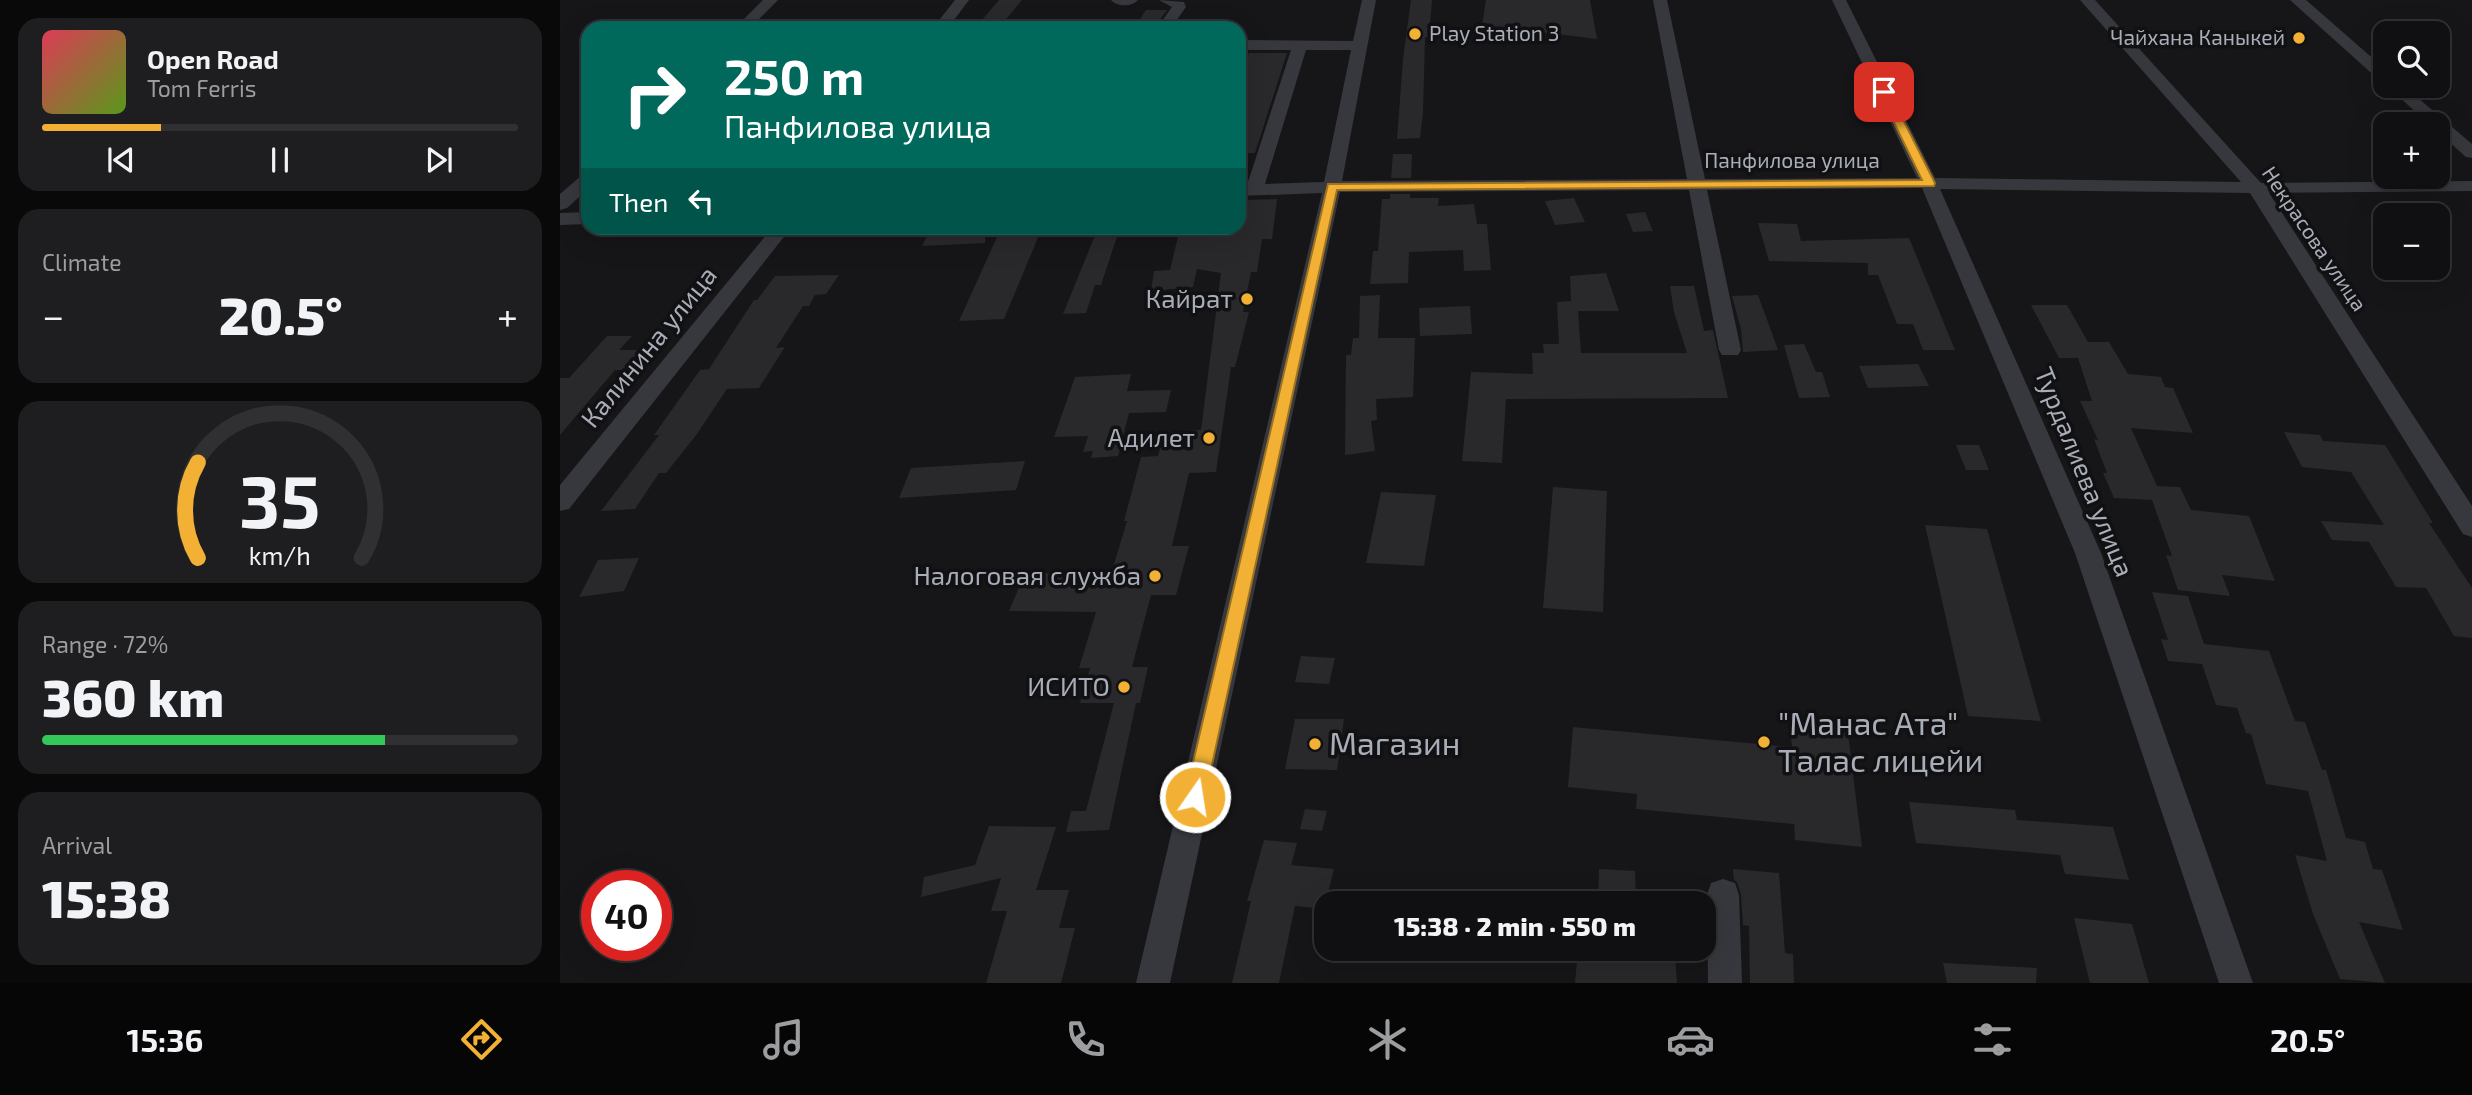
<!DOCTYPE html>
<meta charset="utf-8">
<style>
body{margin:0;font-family:"Exo 2",sans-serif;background:#1e1e20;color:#f1f3f6;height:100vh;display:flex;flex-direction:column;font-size:26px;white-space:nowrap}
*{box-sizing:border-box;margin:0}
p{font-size:23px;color:#9c9d9f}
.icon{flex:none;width:38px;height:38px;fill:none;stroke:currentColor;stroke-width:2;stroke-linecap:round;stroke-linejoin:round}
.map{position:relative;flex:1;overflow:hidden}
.side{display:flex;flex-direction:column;gap:18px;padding:18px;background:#09090a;width:560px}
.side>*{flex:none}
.guide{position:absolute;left:21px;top:21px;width:665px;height:214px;border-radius:21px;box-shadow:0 7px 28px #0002,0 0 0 2px #303032;background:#00695c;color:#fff;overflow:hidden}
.fabs{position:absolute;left:1813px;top:21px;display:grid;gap:14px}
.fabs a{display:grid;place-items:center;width:77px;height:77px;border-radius:14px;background:#101012;box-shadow:0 7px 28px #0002,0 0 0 2px #303032;font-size:35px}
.speed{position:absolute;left:21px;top:870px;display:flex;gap:14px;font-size:35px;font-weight:700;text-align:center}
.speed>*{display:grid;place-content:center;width:91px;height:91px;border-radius:50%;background:#101012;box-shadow:0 7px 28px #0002,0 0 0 2px #303032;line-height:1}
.speed .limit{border:10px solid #d22;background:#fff;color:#111}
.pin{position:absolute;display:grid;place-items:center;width:60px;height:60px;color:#fff;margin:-30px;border-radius:14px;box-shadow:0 4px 10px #0006}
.me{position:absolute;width:77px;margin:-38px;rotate:13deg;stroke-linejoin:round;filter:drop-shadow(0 0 5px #0008)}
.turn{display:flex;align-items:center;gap:24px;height:147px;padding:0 28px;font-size:32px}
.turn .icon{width:91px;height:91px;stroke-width:2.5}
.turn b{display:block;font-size:49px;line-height:60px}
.then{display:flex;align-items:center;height:66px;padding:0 28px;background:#0003;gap:14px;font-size:26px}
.big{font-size:52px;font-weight:800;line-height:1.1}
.side .card{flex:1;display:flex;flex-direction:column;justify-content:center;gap:10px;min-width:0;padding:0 24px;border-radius:21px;background:#1e1e20}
.side .dial{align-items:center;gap:0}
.dial svg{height:182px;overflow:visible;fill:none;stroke:#303032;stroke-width:7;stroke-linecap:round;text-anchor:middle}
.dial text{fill:#f1f3f6;stroke:none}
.song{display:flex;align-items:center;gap:21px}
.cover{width:84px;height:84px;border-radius:10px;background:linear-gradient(135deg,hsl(350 70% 55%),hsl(90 70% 35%))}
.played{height:7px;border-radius:4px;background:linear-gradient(90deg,#f2b134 25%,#303032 25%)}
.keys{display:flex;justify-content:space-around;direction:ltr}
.heat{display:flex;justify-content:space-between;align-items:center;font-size:38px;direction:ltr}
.charge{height:10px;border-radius:5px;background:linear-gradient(90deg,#34c759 72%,#303032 0)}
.trip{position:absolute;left:754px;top:891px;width:402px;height:70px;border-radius:21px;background:#101012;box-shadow:0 7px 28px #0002,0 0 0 2px #303032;font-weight:800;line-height:70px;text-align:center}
.menu{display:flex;height:112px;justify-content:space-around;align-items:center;background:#060607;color:#9c9d9f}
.menu .icon{width:49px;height:49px}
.menu .selected{color:#f2b134}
.menu b{font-size:32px;color:#f1f3f6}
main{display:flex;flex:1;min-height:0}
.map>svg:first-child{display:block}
.building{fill:#29292c}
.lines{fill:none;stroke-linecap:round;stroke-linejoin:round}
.minor{fill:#37383d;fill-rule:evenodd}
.route{fill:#f2b134;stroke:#9d7322;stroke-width:2}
.poi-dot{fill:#f2b134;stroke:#111113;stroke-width:2.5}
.labels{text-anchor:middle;stroke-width:7;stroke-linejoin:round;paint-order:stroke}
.far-poi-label{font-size:21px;fill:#a8adb8;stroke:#111113;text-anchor:start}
.far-street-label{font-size:21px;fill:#a8adb8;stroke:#111113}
.poi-label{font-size:26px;fill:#a8adb8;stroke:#111113;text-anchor:end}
.street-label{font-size:26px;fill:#a8adb8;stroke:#111113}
.near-poi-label{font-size:32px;fill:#a8adb8;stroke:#111113;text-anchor:start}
</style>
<main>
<section class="side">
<div class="card">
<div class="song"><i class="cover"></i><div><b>Open Road</b><p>Tom Ferris</p></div></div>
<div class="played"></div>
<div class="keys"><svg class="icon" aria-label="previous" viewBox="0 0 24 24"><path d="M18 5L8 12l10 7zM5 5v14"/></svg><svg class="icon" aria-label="pause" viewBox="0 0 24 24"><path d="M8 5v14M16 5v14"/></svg><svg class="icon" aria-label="next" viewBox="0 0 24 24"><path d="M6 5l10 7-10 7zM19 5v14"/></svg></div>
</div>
<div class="card"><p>Climate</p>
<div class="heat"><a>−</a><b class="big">20.5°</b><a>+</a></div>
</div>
<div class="card dial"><svg viewBox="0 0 100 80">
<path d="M14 69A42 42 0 1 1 86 69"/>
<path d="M14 69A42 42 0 0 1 14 27" stroke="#f2b134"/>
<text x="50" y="56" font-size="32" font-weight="700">35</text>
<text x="50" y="72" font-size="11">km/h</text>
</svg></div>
<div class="card"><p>Range · 72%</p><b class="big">360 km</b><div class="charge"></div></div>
<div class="card"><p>Arrival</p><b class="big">15:38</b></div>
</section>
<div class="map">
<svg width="1912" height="983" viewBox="0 0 1912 983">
<rect width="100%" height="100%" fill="#161618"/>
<path class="building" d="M439 0H462L439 28H415Z
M851 0H872L869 37H865L863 113 860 138 837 139 843 59Z
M926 0H1030L1037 39 922 25Z
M586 10H607L594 28H574Z
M689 53H727L695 153H679V75Z
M833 154H852L851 178H831Z
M830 194H850V198H879L878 206 914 204 917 224H927L931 270 904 271 903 250 849 252 848 283 810 284 813 251H818L822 199H830Z
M1014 198 1025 222 995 225 985 201Z
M717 199 712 239H702L697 272H691L683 312H689L675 367H671L656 472 629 473 612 546H629L616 595H591L572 667H588L580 703H576L549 830 506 832 511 811H526L554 703H520L530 668H519L536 612 449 611 465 573 551 574 567 521H564L581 457 598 456 604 432 641 430 661 273 637 269 633 287 591 291 594 271 610 270 620 228H679L682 200Z
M1085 212 1093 231 1073 232 1066 214Z
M1198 223 1237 224 1241 241 1349 238 1395 350H1363L1353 324H1337L1318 275H1308V263L1209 261Z
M371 228H425V243L362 246Z
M441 228H482L444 319 399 321Z
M538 228H560L541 285H535L526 313 503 314Z
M1046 273 1059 311H1018L1021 353H1127L1114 312 1110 286H1134L1144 331 1153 330 1168 398 946 399 942 463 902 461 911 372 973 374 972 353H984L983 344H999L997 302 1011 301 1010 276Z
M279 275 266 294 255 295 249 306H243L216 348 225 347 199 388 167 389 137 434 106 473H99L75 509 41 511 99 435H94L140 370 149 369 194 300H197L215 276Z
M820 295 818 338H855L853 397 816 399 817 420 811 421 815 451 785 455 786 355H791L793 338H799L800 296Z
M1198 295 1218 350 1183 352 1181 329 1172 296Z
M1471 305H1507L1528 342H1549L1568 374 1601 377 1605 387 1613 388 1633 433 1571 428 1597 486 1620 487 1631 510 1689 516 1715 581 1662 575 1670 596 1618 590 1606 555 1612 556 1592 500 1554 498 1543 473H1547L1534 439 1538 440 1520 401H1532L1518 358H1499Z
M910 306 912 334 860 336 859 308Z
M47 336H72L59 350H80L63 370H55L0 435V378H9Z
M1244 344 1256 372H1262L1270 397 1239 398 1224 345Z
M1358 364 1369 386 1308 388 1299 366Z
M571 374 567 391 611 390 606 412 569 413 558 456 531 458 533 451 523 452 528 436 494 437 515 377Z
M1724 432 1760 435 1763 441 1825 445 1873 523H1869L1912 588V638L1894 636 1866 588 1836 587 1809 542 1772 540 1761 521 1824 525 1791 472 1742 467Z
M1396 445H1419L1429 470H1406Z
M465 461 456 490 339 498 351 468Z
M993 487 1047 491 1043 612 983 608Z
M821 492 876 495 864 566 806 563Z
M1365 525 1427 529 1481 721 1408 716Z
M79 558 64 591 19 597 38 560Z
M1592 592 1628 596 1644 644 1709 651 1735 721 1745 722 1762 770H1766L1786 838 1805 842 1813 869 1822 870 1843 930 1799 922 1825 983 1780 979 1753 914 1735 855 1767 861 1748 791 1706 784 1691 734 1686 733 1677 708 1656 705 1642 664 1608 661 1601 639 1608 640Z
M741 656 775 658 769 684 735 682Z
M735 719H784L777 770 725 769Z
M1013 727 1232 747 1230 728 1288 733 1302 847 1235 840 1234 824 1076 809 1077 794 1008 787Z
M1349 802 1455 810 1457 820 1553 827 1569 880 1505 874 1500 855 1356 843Z
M745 809 767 811 762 831 740 829Z
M429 826 496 827 476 890H509L499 928H515L501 983H426L447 911H431L441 878 361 897 364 877 415 865Z
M704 840 737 843 731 865 774 869 764 909 735 906 719 983H672L691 901H687Z
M1039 869 1075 871 1076 903H1038Z
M1173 869 1219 873 1225 953 1233 954 1234 983H1190L1189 926 1183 925 1181 894 1177 882 1174 880Z
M1514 918 1572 924 1589 983H1530Z
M1018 950 1067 956V952L1115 953 1117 983H1015Z
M1383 963 1477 968 1476 983H1387Z"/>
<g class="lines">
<path class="minor" d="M203 0H218L190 28H175Z
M395 0H409L388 28H373Z
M551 0H578C572 7 557 7 551 0Z
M599 0 624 2 626 7 611 28H597L612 7Z
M802 0H816L782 181 1127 179 1093 0H1107L1145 179 1357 178 1272 0H1286L1375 178 1681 182 1520 0H1535L1701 183 1912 181V191L1709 193 1912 506V537L1903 534 1690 193 1380 189 1541 553 1693 983H1659L1515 553 1362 188 1147 190 1181 350 1178 355H1162L1159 350 1129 190 780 192 610 983H576L762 193 679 196V186L687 185 731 50H679V40L793 41ZM746 50H791L764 182 705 184Z
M1730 0H1746L1825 69V82L1819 80Z
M1827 86H1844L1912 144V158L1906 157 1878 132V124H1869Z
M28 174V189L7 208 0 210V194L22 175Z
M28 212V224L0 225V213Z
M212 228H231L9 509 0 511V485Z
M1163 879 1175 883 1179 895 1182 983H1148L1147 895 1151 883Z"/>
</g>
<path class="route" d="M1321 89 1329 92 1375 183 1374 186 777 190 645 797 642 804 635 807 628 804 625 797 768 184 1362 180 1319 92Z"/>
<g class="poi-dot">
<circle cx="855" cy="34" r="7"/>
<circle cx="1739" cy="38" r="7"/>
<circle cx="687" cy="299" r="7"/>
<circle cx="649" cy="438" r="7"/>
<circle cx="595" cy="576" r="7"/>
<circle cx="564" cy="687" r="7"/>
<circle cx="1204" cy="742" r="7"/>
<circle cx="755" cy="744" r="7"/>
</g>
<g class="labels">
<g class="far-poi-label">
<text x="869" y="41">Play Station 3</text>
<text x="1725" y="45" text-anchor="end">Чайхана Каныкей</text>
</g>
<g class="far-street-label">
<text x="1232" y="168">Панфилова улица</text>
<text transform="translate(1754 239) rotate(56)" y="7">Некрасова улица</text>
</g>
<g class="poi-label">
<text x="673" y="308">Кайрат</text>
<text x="635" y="447">Адилет</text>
<text x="581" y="585">Налоговая служба</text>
<text x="550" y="696">ИСИТО</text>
</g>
<g class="street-label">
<text transform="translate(89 347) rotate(-51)" y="9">Калинина улица</text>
<text transform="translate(1524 472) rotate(68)" y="9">Турдалиева улица</text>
</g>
<g class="near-poi-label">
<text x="1218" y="735">"Манас Ата"<tspan x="1218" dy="37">Талас лицейи</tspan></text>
<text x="769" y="755">Магазин</text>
</g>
</g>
</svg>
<div class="fabs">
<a><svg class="icon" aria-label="search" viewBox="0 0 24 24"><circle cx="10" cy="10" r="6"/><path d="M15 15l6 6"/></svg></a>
<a>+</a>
<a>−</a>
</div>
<div class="speed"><div class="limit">40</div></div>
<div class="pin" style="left:1324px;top:92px;background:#d93025"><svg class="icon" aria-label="arrive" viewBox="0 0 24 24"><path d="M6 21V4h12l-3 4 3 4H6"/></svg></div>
<svg class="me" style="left:635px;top:797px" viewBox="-20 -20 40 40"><circle r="17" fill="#f2b134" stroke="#fff" stroke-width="3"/><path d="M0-11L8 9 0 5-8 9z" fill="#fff"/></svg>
<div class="trip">15:38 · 2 min · 550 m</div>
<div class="guide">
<div class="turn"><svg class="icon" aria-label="right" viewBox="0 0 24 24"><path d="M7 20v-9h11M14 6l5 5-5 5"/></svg><div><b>250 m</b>Панфилова улица</div></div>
<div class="then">Then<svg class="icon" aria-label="left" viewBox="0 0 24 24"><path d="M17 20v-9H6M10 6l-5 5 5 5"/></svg></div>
</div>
</div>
</main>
<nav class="menu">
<b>15:36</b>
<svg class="icon selected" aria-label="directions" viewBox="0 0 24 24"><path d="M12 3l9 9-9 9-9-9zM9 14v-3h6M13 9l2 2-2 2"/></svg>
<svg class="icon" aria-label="music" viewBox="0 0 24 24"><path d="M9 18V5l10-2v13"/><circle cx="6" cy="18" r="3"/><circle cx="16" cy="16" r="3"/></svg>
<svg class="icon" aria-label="phone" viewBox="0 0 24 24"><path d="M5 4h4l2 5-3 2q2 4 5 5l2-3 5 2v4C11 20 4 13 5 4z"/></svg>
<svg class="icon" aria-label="climate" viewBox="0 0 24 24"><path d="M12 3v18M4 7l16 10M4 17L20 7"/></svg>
<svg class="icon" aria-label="car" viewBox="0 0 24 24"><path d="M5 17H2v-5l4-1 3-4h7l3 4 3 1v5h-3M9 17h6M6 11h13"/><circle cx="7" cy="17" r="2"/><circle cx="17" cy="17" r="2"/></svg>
<svg class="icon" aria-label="filters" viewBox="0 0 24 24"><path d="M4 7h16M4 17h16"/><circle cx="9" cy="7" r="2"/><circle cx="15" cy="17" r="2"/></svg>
<b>20.5°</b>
</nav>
